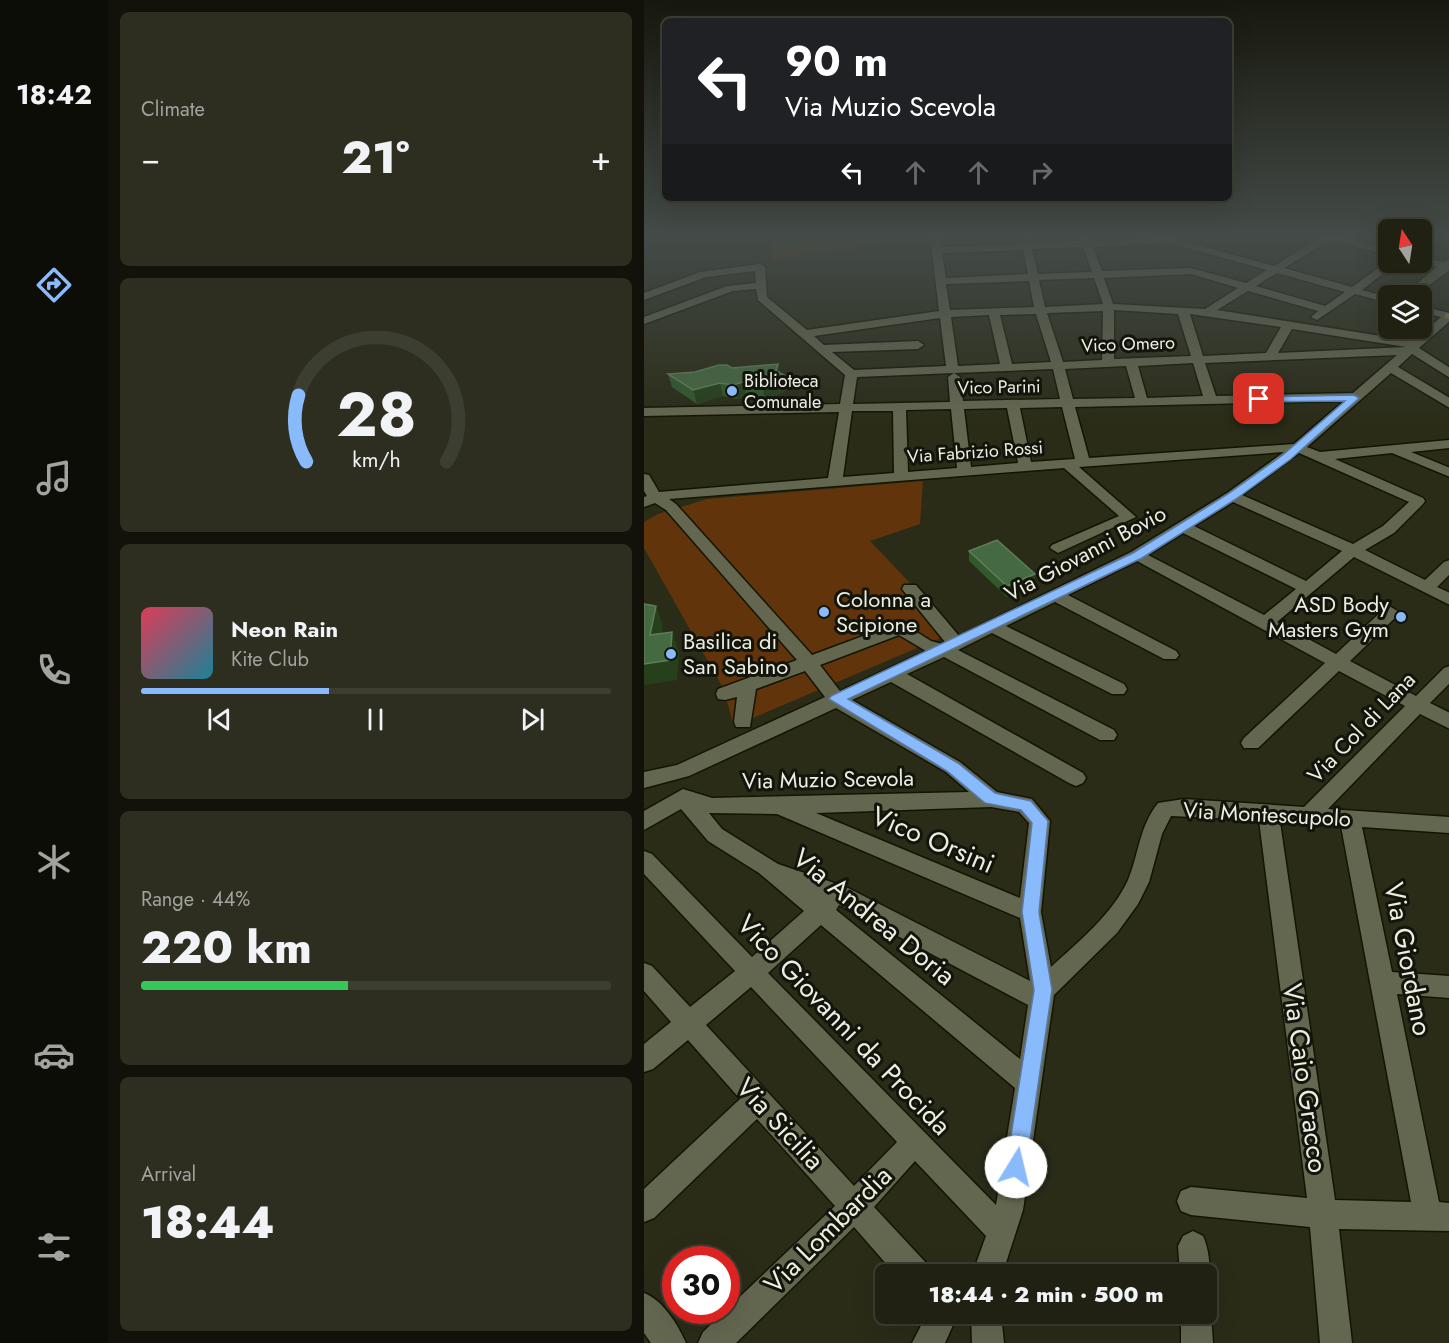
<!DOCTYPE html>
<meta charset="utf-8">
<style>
body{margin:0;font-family:Jost,sans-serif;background:#2d2e20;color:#f1f3f6;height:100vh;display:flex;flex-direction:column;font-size:22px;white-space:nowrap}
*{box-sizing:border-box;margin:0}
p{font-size:20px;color:#a2a39f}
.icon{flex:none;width:33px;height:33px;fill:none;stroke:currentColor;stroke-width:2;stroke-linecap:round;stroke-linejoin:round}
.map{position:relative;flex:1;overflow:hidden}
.details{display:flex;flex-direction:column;gap:12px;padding:12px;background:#12120a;width:536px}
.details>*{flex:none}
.banner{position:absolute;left:18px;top:18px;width:570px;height:183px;border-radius:9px;box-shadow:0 6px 24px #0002,0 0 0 2px #3d3e32;background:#202124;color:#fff;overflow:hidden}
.needle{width:39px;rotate:348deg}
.tools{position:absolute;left:734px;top:219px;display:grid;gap:12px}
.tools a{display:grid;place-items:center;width:54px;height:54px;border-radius:9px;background:#202112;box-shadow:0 6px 24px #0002,0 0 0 2px #3d3e32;font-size:30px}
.speed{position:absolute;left:18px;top:1246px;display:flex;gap:12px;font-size:30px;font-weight:700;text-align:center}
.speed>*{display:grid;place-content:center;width:78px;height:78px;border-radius:50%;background:#202112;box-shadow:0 6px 24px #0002,0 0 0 2px #3d3e32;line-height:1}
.speed .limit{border:9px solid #d22;background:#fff;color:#111}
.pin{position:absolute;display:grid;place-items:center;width:51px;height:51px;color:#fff;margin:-26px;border-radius:12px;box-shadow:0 3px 9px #0006}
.me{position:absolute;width:66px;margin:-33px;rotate:9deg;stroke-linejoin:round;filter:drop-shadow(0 0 4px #0008)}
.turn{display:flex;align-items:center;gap:21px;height:126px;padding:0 24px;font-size:27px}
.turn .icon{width:78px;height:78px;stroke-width:2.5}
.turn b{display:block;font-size:42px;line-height:51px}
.lanes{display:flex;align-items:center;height:57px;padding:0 24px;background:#0003;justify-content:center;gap:30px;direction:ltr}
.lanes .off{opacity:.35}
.big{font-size:45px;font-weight:800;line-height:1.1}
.details .card{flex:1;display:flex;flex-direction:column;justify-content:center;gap:9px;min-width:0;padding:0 21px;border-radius:9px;background:#2d2e20}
.details .dial{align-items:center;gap:0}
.dial svg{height:156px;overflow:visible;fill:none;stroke:#3d3e32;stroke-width:7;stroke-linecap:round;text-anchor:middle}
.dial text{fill:#f1f3f6;stroke:none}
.song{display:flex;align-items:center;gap:18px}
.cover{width:72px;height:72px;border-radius:9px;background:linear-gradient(135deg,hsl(350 70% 55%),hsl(190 70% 35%))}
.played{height:6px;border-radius:3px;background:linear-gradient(90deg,#89bafc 40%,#3d3e32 40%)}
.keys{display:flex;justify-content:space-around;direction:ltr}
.heat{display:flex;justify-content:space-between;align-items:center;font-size:33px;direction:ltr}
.charge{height:9px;border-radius:4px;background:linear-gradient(90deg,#34c759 44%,#3d3e32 0)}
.trip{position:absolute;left:231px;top:1264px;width:342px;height:60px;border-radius:9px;background:#202112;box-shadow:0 6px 24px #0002,0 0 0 2px #3d3e32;font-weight:800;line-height:60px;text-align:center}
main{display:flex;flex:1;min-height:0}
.menu{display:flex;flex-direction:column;width:108px;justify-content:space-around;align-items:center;background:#0d0d07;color:#a2a39f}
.menu .icon{width:42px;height:42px}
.menu .active{color:#89bafc}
.menu b{font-size:27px;color:#f1f3f6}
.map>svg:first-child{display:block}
.green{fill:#61340b}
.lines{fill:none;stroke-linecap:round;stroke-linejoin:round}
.minor-casing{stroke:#131503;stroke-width:3}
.major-casing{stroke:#131503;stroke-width:3}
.minor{fill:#646750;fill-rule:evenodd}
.major{fill:#a78c40;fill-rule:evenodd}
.wall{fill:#31592d}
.shaded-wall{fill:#26401c}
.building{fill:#456940;stroke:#5f7e59;stroke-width:1.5}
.route{fill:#89bafc;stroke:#5979a4;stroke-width:1.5}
.poi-dot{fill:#89bafc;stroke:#13140b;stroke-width:2}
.labels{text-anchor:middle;stroke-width:6;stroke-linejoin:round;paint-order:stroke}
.far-street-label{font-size:18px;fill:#eceee1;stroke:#13140b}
.far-poi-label{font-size:18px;fill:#eceee1;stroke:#13140b;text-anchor:start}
.street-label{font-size:22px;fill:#eceee1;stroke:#13140b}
.poi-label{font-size:22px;fill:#eceee1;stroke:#13140b;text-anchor:start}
.near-street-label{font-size:27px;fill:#eceee1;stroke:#13140b}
</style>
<main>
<nav class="menu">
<b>18:42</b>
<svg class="icon active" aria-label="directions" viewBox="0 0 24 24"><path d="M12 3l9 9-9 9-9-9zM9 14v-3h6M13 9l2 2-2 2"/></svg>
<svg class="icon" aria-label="music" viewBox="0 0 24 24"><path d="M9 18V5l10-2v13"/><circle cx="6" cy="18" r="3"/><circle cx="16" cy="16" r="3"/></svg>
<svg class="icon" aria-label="phone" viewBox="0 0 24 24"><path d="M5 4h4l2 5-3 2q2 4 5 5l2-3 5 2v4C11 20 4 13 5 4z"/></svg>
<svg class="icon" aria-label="climate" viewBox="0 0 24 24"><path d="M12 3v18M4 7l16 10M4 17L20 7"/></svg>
<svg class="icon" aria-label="car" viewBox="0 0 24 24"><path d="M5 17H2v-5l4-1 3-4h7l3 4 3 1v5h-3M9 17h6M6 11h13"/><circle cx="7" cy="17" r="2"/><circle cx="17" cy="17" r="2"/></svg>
<svg class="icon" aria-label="filters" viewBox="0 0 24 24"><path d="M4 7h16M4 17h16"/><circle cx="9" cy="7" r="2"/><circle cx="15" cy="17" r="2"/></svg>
</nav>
<section class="details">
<div class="card"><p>Climate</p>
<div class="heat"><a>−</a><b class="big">21°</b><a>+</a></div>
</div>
<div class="card dial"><svg viewBox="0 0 100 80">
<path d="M14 69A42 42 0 1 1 86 69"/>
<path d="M14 69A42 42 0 0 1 10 35" stroke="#89bafc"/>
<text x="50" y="56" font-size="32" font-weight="700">28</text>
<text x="50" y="72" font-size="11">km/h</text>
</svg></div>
<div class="card">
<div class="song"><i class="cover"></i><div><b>Neon Rain</b><p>Kite Club</p></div></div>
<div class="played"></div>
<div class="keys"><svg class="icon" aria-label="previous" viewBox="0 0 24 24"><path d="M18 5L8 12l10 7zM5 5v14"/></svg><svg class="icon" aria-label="pause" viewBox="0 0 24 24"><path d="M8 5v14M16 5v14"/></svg><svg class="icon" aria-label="next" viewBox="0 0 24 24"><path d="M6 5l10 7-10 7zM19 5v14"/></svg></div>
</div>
<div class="card"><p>Range · 44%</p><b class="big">220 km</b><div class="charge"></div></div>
<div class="card"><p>Arrival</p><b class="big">18:44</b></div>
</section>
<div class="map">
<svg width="806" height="1343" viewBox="0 0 806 1343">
<rect width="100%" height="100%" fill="#2a2c18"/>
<path class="green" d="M128 235H234L241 243 127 260Z
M279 481 276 524 226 541 266 583 263 588 299 637 90 726 79 688 0 548V522L14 514 63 499Z"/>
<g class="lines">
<defs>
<path id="minor" d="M286 235H296L297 247 378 244V235H384L387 243 437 241 435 235H445L447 241 509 239 502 235H518L630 266 676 237 674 235H690L744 249V255L686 240 640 268 708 287 744 261 754 262 718 290 744 297V303L711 294 673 320 667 317 674 311 604 291 573 310 769 341 797 317 777 312V306L806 313V321L775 348 806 368V378L768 354 754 367 806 398V408L747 373 663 447 676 452 806 440V448L767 452 806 468V477L748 453 691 459 779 498 781 501 779 504 750 533 721 550 781 580 800 562 806 560V574L793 587 806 593V605L710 557 633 622 692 654 741 608 747 607 755 612 753 616 706 661 772 696 800 668 806 666V683L786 703 806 713V729L776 714 684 809 806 817V833L718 827 748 972 806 976V998L753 994 795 1202 806 1203V1231L695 1229 708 1343H676L666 1227 547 1215 537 1211 533 1201 537 1191 547 1187 663 1198 615 820 527 816 518 834 505 882 494 904 473 933 410 995 379 1210 358 1275H328L342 1236 271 1161 230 1207 283 1264 287 1275H252L210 1227 92 1343H54L59 1332 191 1206 113 1119 10 1218 0 1222V1189L96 1099 44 1040 9 1069 0 1072V1044L27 1022 0 991V963L8 966 46 1007 91 971 0 874V851L8 854 108 957 160 911 115 873 64 841 37 809 0 830V811L39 789 68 798 325 792 302 772 192 708 45 776 0 788V772L33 765 181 697 161 671 112 689 106 727H92L90 722 93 697 81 700 74 699 72 694 74 689 153 660 22 510 11 503 0 507V497L3 496 0 491V474L5 475 15 492 184 478 195 412 0 416V408L196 404 201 375 114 300 112 289 89 291 0 324V317L83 286 112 283 111 271 62 277 0 300V293L56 272 116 264 121 267 123 297 163 330 295 311ZM525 243 623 270 602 283 547 268 458 271 449 247ZM439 247 448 272 394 274 388 249ZM379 250 384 274 302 278 298 253ZM633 273 701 292 681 306 612 286ZM547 274 594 288 561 309 469 304 460 278ZM450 278 459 304 401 307 395 280ZM385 281 390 307 306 310 302 284ZM470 310 534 314 547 356 470 359ZM459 311 458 360 419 362 403 313ZM392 314 407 362 368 364 356 315ZM546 314 637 327 622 353 559 356ZM345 315 356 364 314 366 307 317ZM296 318 302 366 210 370 188 352 274 349 280 345 274 341 180 345 170 336ZM648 329 762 347 634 353ZM753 355 709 393 572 396 561 363ZM549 363 559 396 503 398 494 366ZM482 366 491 398 429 399 421 369ZM409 369 416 399 319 401 316 377 310 373ZM310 373 304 377 306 402 209 404 213 377ZM700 401 650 444 445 458 431 407ZM418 407 431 459 387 462 376 408ZM363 408 374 463 327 467 320 409ZM307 409 313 468 264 472 262 410ZM208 411H249L250 473 199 477ZM640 452 583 493 487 552 315 636 272 585H260L258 589 301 642 298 644 287 641 257 622 168 655 32 504 25 499 420 468 475 516 408 545 406 548 414 553 492 517 435 467ZM655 453 662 456 765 502 739 526 709 544 598 495ZM589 502 698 551 662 581 550 526ZM539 533 652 589 620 615 504 555ZM493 561 681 663 600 738 597 743 600 748H614L695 671 761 706 660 807 540 799 514 803C495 827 495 854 484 880 468 915 434 942 407 967L397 912 406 821 388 799 353 792 316 762 208 700 247 682 425 783 432 786 439 783 442 778 439 773 263 674 300 657 456 740H470L473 735 470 730 314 650 348 633 468 694H480L483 689 480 684 362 626 411 602 520 659H532L535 655 532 651 424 595ZM255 635 282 651 196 691 176 665ZM347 807 375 812 385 823 376 898 172 813ZM65 813 133 814 376 918 386 981 202 887 134 864 78 829ZM636 822 697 826 767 1202 691 1200ZM195 905 384 1005 376 1059 192 910ZM177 925 371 1088 352 1205 124 973ZM107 987 253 1142 210 1186 62 1025Z
M777 257 799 262 806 259V270L770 296H758L793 267 775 262Z
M549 1231 559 1236C565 1250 568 1269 562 1283V1275H536L534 1246 539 1236Z
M0 1293C19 1300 34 1325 42 1343H7L0 1333Z
M562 1303 567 1314 569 1343H537V1314H562Z
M283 1314H314L301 1343H268Z
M327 1314H357L360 1343H328Z"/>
<path id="major" d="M806 313V319L801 318V314Z"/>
</defs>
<use href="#minor" class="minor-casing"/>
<use href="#major" class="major-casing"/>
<use href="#minor" class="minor"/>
<use href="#major" class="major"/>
</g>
<path class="wall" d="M134 364 136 373 144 389 121 402H113L102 396 93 399 79 396 53 404 28 387 24 374 51 372Z
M325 551 391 574V584L363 597 325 561Z"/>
<path class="shaded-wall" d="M134 364 137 377 142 376 144 389 121 402 119 389 132 371Z
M99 382 102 396 93 399 89 385Z
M76 383 79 396 53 404 49 390Z
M391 574V584L363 597V586Z
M12 606 19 626 14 655 6 635Z
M28 632 35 652 33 680 0 685V664Z"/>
<path class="building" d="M134 364 132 371 142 376 119 389H110L99 382 89 385 76 383 49 390 24 374 51 372 75 365H83L88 368Z
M353 540 391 574 363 586 325 551Z
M0 604 12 606 6 635 28 632 26 660 0 664Z"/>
<linearGradient id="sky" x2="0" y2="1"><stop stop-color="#17180d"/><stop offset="0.56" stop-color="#444b48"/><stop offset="1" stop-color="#444b48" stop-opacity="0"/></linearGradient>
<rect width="806" height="423" fill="url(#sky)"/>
<path class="route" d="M710 395 715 398 713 400 647 459 592 499 498 558 204 699 314 763 351 793 387 801 404 821 395 912 408 990 382 1167 379 1175 372 1178 365 1175 362 1167 390 990 378 912 388 823 377 810 341 803 303 771 185 699 187 696 489 553 584 494 640 454 701 401 615 402 611 401V397Z"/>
<g class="poi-dot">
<circle cx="88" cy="391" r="6"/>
<circle cx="180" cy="612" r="6"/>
<circle cx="757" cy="617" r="6"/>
<circle cx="27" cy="654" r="6"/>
</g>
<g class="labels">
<g class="far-street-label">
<text transform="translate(484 344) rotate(-2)" y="6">Vico Omero</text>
<text transform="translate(355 387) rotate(-1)" y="6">Vico Parini</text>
<text transform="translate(331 452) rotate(-4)" y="6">Via Fabrizio Rossi</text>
</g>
<g class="far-poi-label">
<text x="100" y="387">Biblioteca<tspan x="100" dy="21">Comunale</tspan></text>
</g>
<g class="street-label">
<text transform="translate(441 553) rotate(-28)" y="8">Via Giovanni Bovio</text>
<text transform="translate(717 727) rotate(-46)" y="8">Via Col di Lana</text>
<text transform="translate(184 779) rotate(-1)" y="8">Via Muzio Scevola</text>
<text transform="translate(623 814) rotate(3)" y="8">Via Montescupolo</text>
</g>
<g class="poi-label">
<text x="192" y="607">Colonna a<tspan x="192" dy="25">Scipione</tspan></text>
<text x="745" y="612" text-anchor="end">ASD Body<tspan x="745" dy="25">Masters Gym</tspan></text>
<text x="39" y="649">Basilica di<tspan x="39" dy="25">San Sabino</tspan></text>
</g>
<g class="near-street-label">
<text transform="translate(289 840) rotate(23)" y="9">Vico Orsini</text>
<text transform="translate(230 917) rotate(39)" y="9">Via Andrea Doria</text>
<text transform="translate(764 959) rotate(79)" y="9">Via Giordano</text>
<text transform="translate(200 1025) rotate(46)" y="9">Vico Giovanni da Procida</text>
<text transform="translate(661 1078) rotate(82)" y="9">Via Caio Gracco</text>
<text transform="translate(136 1124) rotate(47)" y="9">Via Sicilia</text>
<text transform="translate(184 1230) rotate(-45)" y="9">Via Lombardia</text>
</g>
</g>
</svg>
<div class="tools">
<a><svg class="needle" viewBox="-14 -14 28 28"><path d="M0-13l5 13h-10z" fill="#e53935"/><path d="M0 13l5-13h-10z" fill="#a2a39f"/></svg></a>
<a><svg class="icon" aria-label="layers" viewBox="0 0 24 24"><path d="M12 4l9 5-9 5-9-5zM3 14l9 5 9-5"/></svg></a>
</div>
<div class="speed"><div class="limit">30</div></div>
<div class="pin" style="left:615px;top:399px;background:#d93025"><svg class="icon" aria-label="arrive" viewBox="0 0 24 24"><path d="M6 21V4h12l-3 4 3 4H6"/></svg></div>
<svg class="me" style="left:372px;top:1167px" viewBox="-20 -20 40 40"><circle r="19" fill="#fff"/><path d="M0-13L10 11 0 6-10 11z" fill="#89bafc"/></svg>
<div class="trip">18:44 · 2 min · 500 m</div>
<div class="banner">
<div class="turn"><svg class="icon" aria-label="left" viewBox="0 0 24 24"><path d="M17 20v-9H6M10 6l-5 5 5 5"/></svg><div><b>90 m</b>Via Muzio Scevola</div></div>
<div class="lanes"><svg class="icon" aria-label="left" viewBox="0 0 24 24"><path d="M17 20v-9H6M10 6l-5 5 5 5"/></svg><svg class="icon off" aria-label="ahead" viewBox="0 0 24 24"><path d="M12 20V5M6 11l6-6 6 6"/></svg><svg class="icon off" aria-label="ahead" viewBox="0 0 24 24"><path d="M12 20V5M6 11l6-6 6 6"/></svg><svg class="icon off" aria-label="right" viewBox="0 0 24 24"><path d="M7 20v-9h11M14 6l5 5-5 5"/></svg></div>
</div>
</div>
</main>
